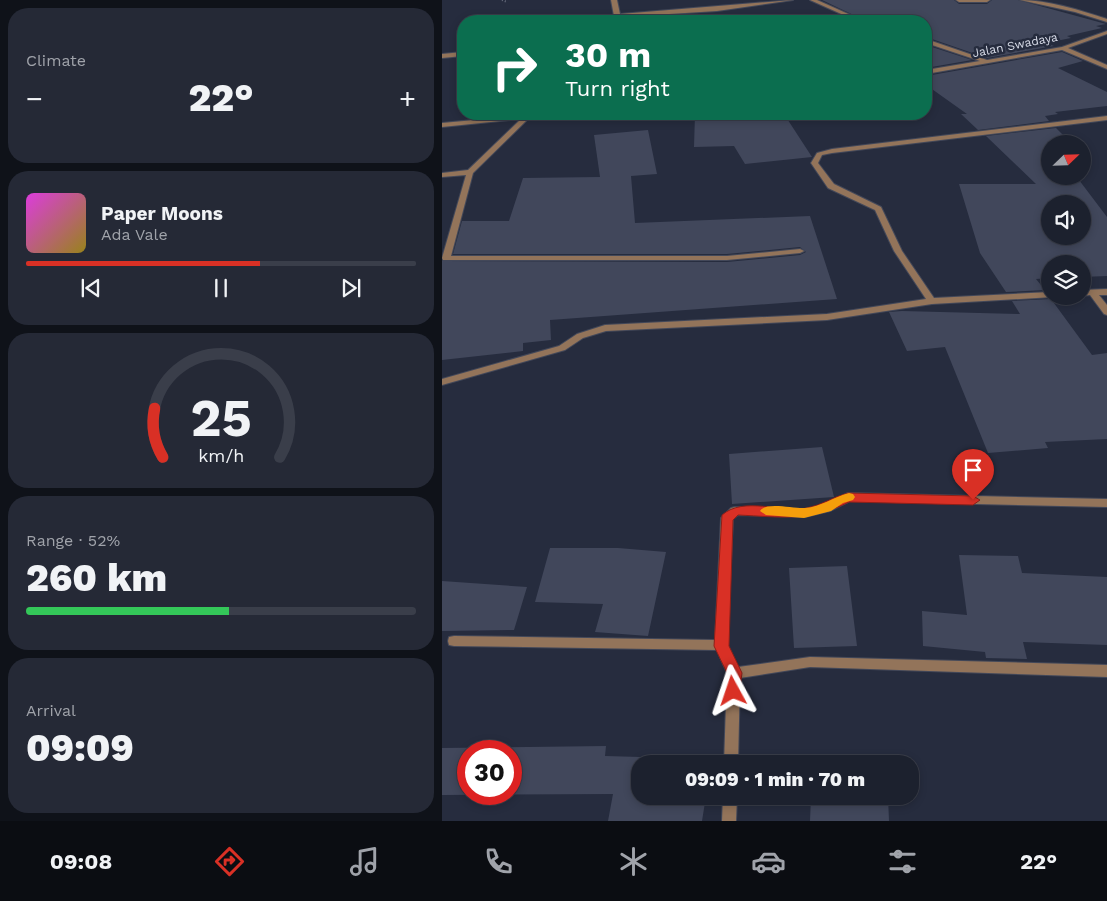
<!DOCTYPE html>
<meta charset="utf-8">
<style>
body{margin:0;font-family:"Work Sans",sans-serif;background:#252936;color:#f1f3f6;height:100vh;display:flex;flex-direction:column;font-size:19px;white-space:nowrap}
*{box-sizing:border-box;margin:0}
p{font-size:16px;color:#a0a3aa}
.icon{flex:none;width:28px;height:28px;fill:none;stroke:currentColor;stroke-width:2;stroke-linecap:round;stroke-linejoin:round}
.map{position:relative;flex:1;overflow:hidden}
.details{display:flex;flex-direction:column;gap:8px;padding:8px;background:#0f1219;width:442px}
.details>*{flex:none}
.guide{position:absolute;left:15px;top:15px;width:475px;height:105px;border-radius:20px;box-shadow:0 2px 8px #0003,0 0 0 1px #3a3e4a;background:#0b6e4f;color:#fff;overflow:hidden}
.needle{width:32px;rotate:67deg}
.tools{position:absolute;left:599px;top:135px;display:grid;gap:10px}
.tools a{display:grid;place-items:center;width:50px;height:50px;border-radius:50%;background:#1c212e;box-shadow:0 2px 8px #0003,0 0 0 1px #3a3e4a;font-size:25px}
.speed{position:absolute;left:15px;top:740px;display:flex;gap:10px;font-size:25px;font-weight:700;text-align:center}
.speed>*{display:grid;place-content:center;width:65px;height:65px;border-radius:50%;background:#1c212e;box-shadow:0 2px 8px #0003,0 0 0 1px #3a3e4a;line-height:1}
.speed .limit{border:8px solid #d22;background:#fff;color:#111}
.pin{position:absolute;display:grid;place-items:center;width:42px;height:42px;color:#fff;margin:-51px -21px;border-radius:50% 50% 50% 0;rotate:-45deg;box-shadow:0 0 5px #0007}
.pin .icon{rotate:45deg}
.me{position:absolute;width:55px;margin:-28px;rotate:355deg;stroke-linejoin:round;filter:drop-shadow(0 0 4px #0008)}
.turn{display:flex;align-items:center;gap:18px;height:105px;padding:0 25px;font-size:22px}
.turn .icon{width:65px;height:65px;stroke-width:2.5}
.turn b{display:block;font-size:35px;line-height:42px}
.big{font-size:38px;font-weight:800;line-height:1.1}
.details .tile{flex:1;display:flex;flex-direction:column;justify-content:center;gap:8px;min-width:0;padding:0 18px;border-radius:20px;background:#252936}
.details .dial{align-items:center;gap:0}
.dial svg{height:130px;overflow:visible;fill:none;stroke:#3a3e4a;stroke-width:7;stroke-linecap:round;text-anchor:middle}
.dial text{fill:#f1f3f6;stroke:none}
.song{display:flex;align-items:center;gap:15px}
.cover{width:60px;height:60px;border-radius:8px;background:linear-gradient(135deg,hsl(300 70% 55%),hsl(50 70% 35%))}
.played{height:5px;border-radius:2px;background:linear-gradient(90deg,#d93025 60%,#3a3e4a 60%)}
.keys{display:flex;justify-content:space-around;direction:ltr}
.heat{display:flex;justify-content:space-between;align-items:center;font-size:28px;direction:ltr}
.charge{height:8px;border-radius:4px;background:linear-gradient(90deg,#34c759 52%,#3a3e4a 0)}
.trip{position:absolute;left:189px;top:755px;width:288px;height:50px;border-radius:20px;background:#1c212e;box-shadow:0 2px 8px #0003,0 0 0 1px #3a3e4a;font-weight:800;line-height:50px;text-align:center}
.tabs{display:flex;height:80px;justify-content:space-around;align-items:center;background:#0b0d12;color:#a0a3aa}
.tabs .icon{width:35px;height:35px}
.tabs .selected{color:#d93025}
.tabs b{font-size:22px;color:#f1f3f6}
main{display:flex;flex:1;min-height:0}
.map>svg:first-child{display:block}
.building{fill:#41475b;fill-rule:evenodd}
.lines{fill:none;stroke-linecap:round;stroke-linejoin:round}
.street-casing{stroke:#434859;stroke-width:2}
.path{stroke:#6b7080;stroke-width:2;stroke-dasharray:1 2;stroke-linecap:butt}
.street{fill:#93745a;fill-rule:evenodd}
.route{fill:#d93025;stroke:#8d1f18}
.slow{fill:#f59e0b}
.labels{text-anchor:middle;stroke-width:5;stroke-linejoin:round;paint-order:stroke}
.far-street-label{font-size:12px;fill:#d9dde9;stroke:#262c3e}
</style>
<main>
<section class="details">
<div class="tile"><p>Climate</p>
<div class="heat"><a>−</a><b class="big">22°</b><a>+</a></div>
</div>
<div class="tile">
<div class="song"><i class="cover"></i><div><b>Paper Moons</b><p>Ada Vale</p></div></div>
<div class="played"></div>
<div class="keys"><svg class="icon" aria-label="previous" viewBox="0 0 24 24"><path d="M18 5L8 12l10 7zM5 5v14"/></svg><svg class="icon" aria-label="pause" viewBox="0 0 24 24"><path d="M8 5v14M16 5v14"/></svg><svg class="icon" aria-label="next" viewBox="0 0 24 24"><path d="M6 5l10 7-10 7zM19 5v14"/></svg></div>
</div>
<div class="tile dial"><svg viewBox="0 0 100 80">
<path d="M14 69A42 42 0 1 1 86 69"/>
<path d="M14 69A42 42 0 0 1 9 39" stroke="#d93025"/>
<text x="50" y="56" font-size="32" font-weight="700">25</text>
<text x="50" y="72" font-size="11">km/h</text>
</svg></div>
<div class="tile"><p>Range · 52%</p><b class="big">260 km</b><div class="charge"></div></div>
<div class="tile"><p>Arrival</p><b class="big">09:09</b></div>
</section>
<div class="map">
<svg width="665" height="821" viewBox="0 0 665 821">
<rect width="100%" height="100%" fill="#262c3e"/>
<path class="building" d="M380 0H512L517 4H545L550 0H576L664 24 654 26 660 28 625 36 629 38 604 43 612 46 545 58 484 37V21H424Z
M484 45 530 60 484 68Z
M620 52 641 61 616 68 665 92V106L613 112 616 114 603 116 607 121 536 130 519 114H525L487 87 484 81V76Z
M253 114H342L370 157 303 164 292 146 252 147Z
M614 128 630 144H608V176H634L665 217V276L640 277V264H608V278L594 279 603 290 564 292 538 253 517 184H594L544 136ZM608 204H640V236H608Z
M206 130 215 174 189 176 193 223 368 216 395 299 108 320 109 340 81 343V351L0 360V261L285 262 358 255 364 252 358 247 285 254H11L20 221H67L81 178 158 177 152 135Z
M609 299 650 355 665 353V439L603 442 606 448 546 453 503 347 465 351 447 312 460 311 578 314 570 301Z
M380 447 392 497 290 504 287 454Z
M108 548H176L224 552 206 636 153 632 161 604 93 602Z
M517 555 576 556 580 573 665 577V645L581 642 585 659 544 658 543 652 481 646 480 611 525 615Z
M405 566 415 646 352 648 347 568Z
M0 581 85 587 72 630 0 631Z
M164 746 163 756 271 759 270 764H198V796H264L260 821H166L171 794 0 795V748ZM26 751H69V794H26Z
M370 760 445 763V764H370Z
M369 796H446L447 821H368Z"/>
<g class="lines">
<defs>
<path id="street" d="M169 0H175L178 14 351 0 275 11 179 17 178 21H175L172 16Z
M368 0H375L422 21H415Z
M514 0H548L545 2H517Z
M578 0C607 0 637 10 665 19V22L633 12Z
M665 31V34L626 48 665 65V69L620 50 484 74V70L538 61 484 43V39L545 60 620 47Z
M21 52V56L0 58V54Z
M96 114H116L113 116 87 118 31 173 9 256H285L358 249 362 251 358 253 285 260H1L0 258 24 175 0 177V173L26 170 79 119 0 127V123Z
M665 116V120L390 153 380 155 376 163 392 184 439 207 460 251 492 298 608 292V296L611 297 490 304 385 320 164 331 141 338 123 350 0 385V379L117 346 135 334 163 325 385 314 484 299 452 251 433 210 386 188 369 163 375 153 390 149Z
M665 289V295H657L665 305V315L662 314 648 295 640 296V290Z
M406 493 665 499V507L408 501 388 511 363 517 296 515 291 519 285 645 296 667 368 657 665 665V677L368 667 298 678 296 764H282L285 673 275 650 12 646 7 645 6 641 7 637 12 636 273 640 279 518 289 508 293 507 363 509 381 505Z
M281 796H295L294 821H280Z"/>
</defs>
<use href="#street" class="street-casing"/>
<path class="path" d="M60 0 65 2"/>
<use href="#street" class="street"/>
</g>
<path class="route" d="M406 493 531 496 538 500 531 505 407 502C367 522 339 517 296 515L291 520 287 646 300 673 297 696 291 698 286 696 284 691 285 673 272 646 280 515C302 496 338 513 365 508 380 505 391 497 406 493Z"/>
<path class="slow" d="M407 493 411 494 413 497 411 500 401 503 389 511 362 518 324 515 318 511C324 501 352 509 363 508 379 507 391 497 407 493Z"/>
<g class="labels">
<g class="far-street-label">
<text transform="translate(573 45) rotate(-11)" y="4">Jalan Swadaya</text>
</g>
</g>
</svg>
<div class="tools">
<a><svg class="needle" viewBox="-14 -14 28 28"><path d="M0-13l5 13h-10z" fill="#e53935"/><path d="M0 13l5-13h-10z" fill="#a0a3aa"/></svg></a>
<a><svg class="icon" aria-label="sound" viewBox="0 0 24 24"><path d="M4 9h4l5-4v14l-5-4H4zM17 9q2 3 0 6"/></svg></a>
<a><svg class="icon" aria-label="layers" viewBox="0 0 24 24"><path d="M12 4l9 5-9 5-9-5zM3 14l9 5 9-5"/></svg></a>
</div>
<div class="speed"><div class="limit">30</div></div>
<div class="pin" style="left:531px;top:500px;background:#d93025"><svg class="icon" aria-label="arrive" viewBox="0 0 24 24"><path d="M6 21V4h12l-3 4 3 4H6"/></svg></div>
<svg class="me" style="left:291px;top:691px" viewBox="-20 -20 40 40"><path d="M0-17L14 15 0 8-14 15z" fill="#d93025" stroke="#fff" stroke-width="4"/></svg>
<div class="trip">09:09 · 1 min · 70 m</div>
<div class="guide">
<div class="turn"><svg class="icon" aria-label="right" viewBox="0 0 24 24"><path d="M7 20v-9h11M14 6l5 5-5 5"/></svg><div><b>30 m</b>Turn right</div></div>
</div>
</div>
</main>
<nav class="tabs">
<b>09:08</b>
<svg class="icon selected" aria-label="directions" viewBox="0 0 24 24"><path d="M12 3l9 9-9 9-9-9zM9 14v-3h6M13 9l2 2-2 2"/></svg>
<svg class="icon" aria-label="music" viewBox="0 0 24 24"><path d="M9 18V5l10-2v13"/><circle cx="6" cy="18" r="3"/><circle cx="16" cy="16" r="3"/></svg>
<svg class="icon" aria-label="phone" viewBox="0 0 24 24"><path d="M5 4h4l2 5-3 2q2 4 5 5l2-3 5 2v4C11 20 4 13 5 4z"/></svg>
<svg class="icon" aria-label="climate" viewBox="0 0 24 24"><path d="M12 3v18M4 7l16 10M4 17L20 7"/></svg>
<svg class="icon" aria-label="car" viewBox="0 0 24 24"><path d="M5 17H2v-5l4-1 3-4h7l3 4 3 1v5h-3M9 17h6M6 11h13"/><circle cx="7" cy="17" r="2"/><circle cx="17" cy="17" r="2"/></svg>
<svg class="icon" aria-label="filters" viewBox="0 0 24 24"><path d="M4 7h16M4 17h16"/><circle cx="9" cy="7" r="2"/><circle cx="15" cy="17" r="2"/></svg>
<b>22°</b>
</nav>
